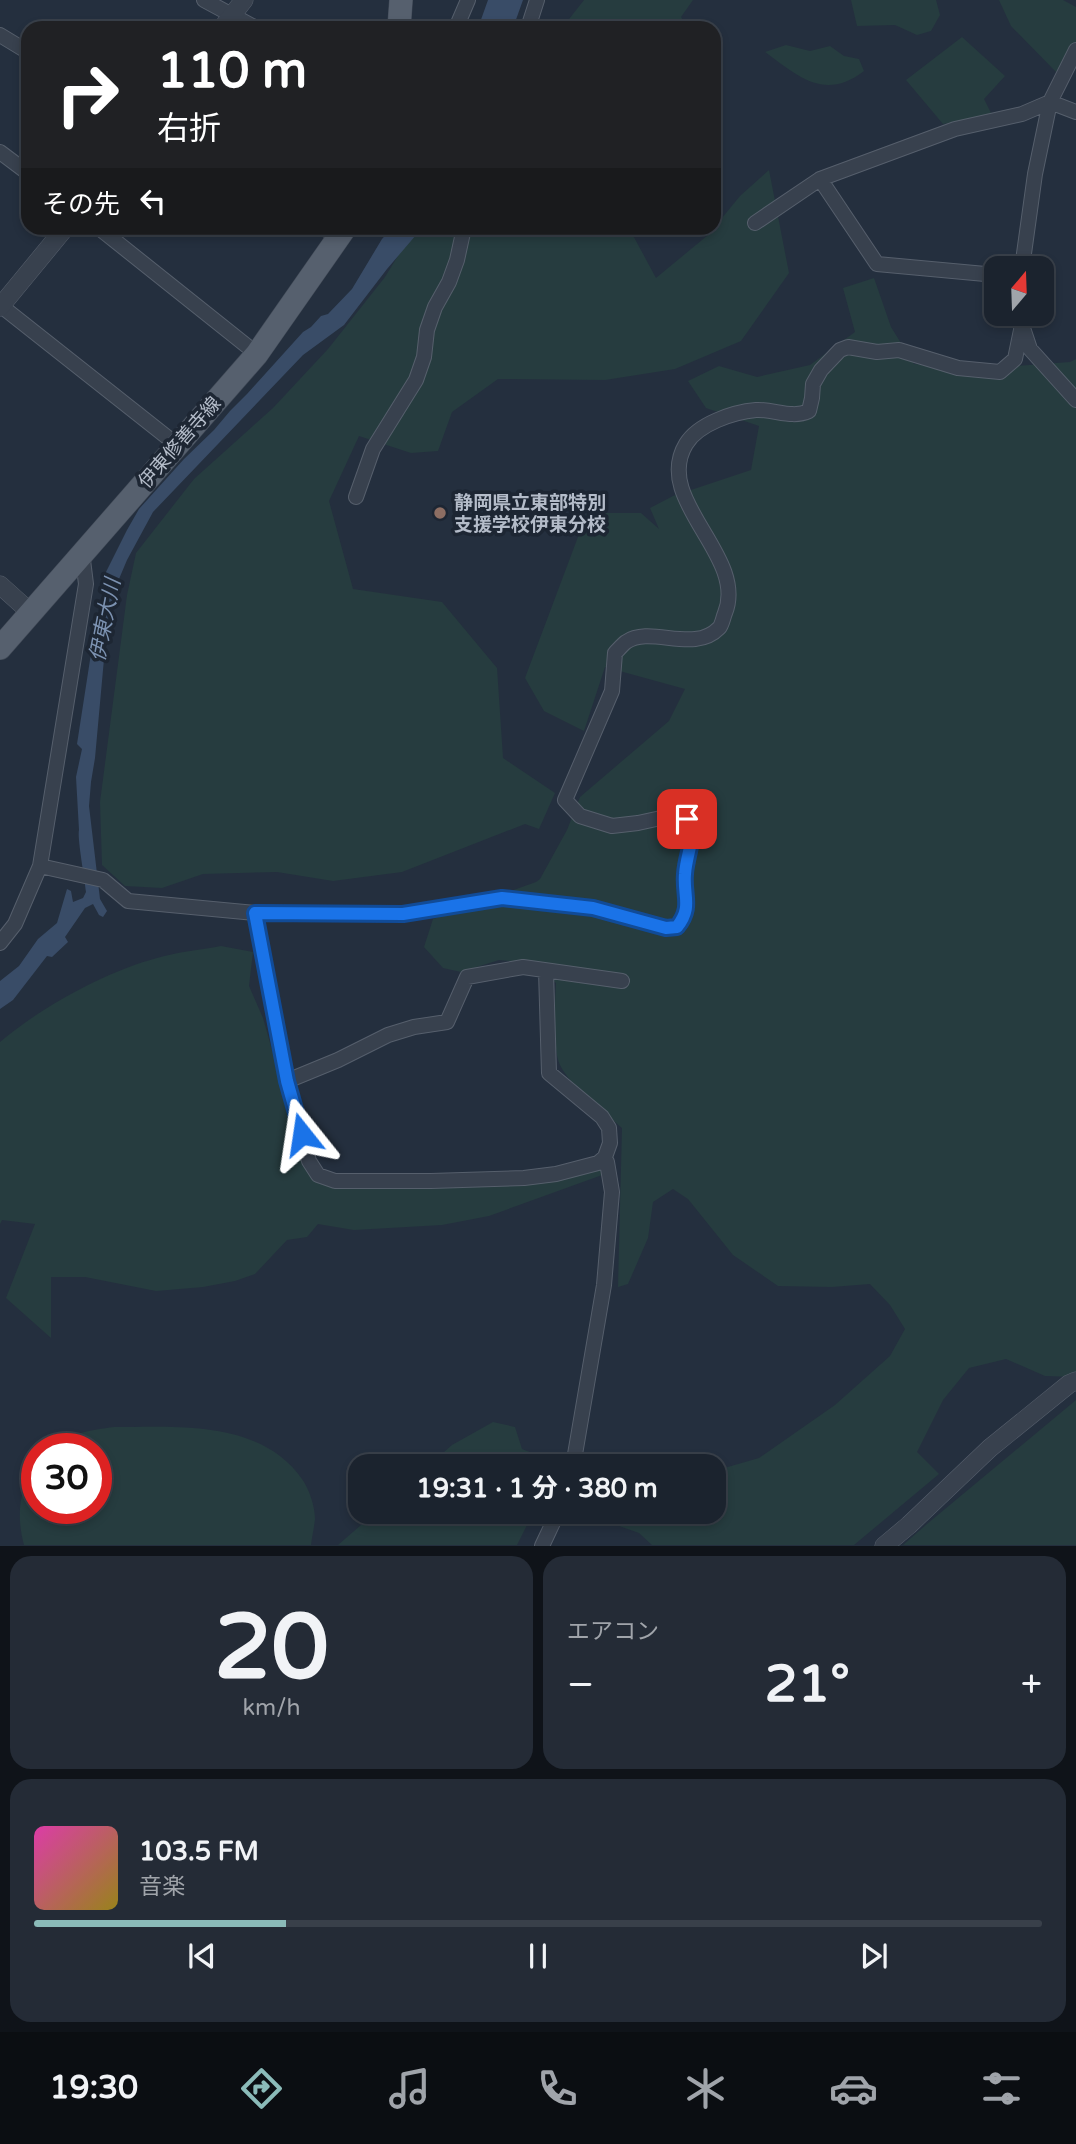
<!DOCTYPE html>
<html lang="ja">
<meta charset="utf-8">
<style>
body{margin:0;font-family:"Varela Round","Noto Sans JP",sans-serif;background:#242b36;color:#f1f3f6;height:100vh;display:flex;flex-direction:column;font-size:26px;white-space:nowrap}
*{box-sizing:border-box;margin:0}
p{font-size:23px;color:#a0a4aa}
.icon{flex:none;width:38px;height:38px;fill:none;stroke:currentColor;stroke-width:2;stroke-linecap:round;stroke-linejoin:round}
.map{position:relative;height:1546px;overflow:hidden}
.side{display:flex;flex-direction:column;gap:10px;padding:10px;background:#0f1319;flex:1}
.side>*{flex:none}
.banner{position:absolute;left:21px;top:21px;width:700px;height:214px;border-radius:21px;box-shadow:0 4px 10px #0003,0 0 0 2px #39404a;background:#202124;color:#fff;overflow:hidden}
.needle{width:46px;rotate:19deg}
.controls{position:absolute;left:984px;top:256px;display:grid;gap:14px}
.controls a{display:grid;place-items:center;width:70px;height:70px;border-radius:14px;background:#1b232e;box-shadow:0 4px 10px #0003,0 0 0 2px #39404a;font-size:35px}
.speed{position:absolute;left:21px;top:1433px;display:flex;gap:14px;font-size:35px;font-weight:700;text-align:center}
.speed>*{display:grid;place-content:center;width:91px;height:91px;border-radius:50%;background:#1b232e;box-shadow:0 4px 10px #0003,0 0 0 2px #39404a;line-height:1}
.speed .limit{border:10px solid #d22;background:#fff;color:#111}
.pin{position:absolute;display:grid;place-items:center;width:60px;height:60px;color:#fff;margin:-30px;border-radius:14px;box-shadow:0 4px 10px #0006}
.me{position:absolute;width:77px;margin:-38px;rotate:345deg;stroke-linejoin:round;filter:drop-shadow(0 0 5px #0008)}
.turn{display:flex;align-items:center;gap:24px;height:147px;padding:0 21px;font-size:32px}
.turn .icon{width:91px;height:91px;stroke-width:2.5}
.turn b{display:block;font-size:49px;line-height:60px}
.then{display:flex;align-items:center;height:66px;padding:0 21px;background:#0003;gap:14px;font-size:26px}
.big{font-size:52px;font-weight:700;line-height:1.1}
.side .card{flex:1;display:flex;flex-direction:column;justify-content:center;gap:10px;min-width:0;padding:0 24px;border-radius:21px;background:#242b36}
.side .dial{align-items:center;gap:0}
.dial b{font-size:91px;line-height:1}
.song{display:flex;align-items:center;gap:21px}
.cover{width:84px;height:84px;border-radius:10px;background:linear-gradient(135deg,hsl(320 70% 55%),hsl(50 70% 35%))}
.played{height:7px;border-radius:4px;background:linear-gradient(90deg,#8bbbb9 25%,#39404a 25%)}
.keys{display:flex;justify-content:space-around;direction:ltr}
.heat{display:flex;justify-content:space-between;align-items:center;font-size:38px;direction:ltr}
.side .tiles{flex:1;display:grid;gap:10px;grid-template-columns:1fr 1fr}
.card:last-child{grid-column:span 2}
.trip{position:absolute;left:348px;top:1454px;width:378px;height:70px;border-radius:21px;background:#1b232e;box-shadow:0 4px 10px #0003,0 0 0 2px #39404a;font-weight:700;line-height:70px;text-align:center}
.tabs{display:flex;height:112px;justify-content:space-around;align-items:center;background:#0b0e12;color:#a0a4aa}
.tabs .icon{width:49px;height:49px}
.tabs .selected{color:#8bbbb9}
.tabs b{font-size:32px;color:#f1f3f6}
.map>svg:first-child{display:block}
.green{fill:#263c3f}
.water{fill:#394c67}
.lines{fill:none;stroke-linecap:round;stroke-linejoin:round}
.minor-casing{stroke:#565f6c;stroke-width:16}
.tertiary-casing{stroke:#565f6c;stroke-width:19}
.primary-casing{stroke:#414a57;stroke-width:24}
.minor{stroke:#38414e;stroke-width:14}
.tertiary{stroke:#38414e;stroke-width:18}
.primary{stroke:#56606e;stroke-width:23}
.route-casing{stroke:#114b97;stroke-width:18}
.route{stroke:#1a73e8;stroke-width:12}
.education-dot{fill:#8d6e63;stroke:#1d2633;stroke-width:2.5}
.labels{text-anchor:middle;stroke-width:7;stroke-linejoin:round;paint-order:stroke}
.street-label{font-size:19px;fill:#b4bcc9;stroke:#1d2633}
.poi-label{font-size:19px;font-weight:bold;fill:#b4bcc9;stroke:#1d2633;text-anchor:start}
.water-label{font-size:21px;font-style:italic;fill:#7c92b1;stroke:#1d2633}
</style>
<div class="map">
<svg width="1076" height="1546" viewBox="0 0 1076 1546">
<rect width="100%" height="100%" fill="#242f3e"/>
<path class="green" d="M584 0H693L681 17 688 28H562Z
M851 0H936L940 15 931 31 917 35 895 25 857 26Z
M999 0H1063L1076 7V45L1056 72 1011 26Z
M962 37 1005 76 984 99 992 115 943 124 906 80Z
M786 45 810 51 830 46 844 56 859 59 864 71C825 101 799 77 765 52Z
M769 170 789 273 741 341 675 369 605 380 498 379 452 412 438 451 411 453 359 436 329 501 353 589 442 602 497 668 503 758 555 793 539 829 525 824 402 872 333 881 277 872 203 874 162 888 125 886 102 865 100 802 127 595 136 553 194 479 273 408 328 349 385 277 415 228H629L656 278 708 235 740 196Z
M874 278 891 327 914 364 988 368 1070 362 1076 359V1377L1045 1376 1006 1359 969 1368 943 1400 917 1452 939 1474 854 1545H652L639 1533 605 1521V1512H714V1471L759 1458 835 1405 890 1356 905 1329 890 1305 870 1284 832 1287 778 1286 733 1255 688 1199 673 1189 653 1202 648 1238 628 1284 618 1287 622 1128C605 1113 570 1086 560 1065 552 1048 555 1003 556 983L533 963 499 960 461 972 443 968 424 947 433 919 536 882 540 879 567 830 580 797 669 721 685 689 605 667 584 731 544 711 525 678 587 513H641L659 529 650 508 673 496 751 470 759 426 706 408 688 381 719 366 757 377 810 365 855 332 843 288Z
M221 946 253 952 249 986 263 1018 304 1163 334 1187 600 1167 605 1174 489 1216 442 1225 354 1230 318 1224 307 1237 287 1240 255 1274 235 1281 203 1287 156 1291 85 1277H51V1338L6 1298 35 1224 2 1220 0 1224V1042C41 1007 105 972 157 958 177 952 200 950 221 946Z
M1076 1400V1545H903L927 1524Z
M493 1422 515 1427 522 1449 547 1459 549 1466H428L452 1445Z
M114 1427C178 1427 261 1420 302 1479 309 1489 315 1506 315 1519 314 1528 312 1537 311 1545H24C16 1515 19 1488 37 1462V1508H96V1449H51C69 1433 91 1430 114 1427Z
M376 1512H548L544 1519H530L517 1545H338Z"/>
<path class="water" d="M488 0H523L513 28H478Z
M392 228H422L387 269 344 325 303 355 153 512 127 560 119 579 105 648 95 758 91 782 89 806 100 899 107 911 103 917 99 915 93 904 85 908 65 937 68 942 52 957 47 956 13 1000 0 1009V981L19 966 38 939 57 923 67 889 71 891 73 902 83 898 86 892C85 880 77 838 79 830L76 777 82 749 77 744 90 660 106 572 127 530 139 509 184 459 214 430 230 411 247 394 303 332 311 327 321 316 328 314 352 289 382 239Z"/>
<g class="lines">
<defs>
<path id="minor" d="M204 0 256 28
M456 28 468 0
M528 28 537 0
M0 35 28 52
M0 152 28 173
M820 179 877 264 996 275
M755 223 820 179 955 129 1022 114 1050 102 1076 112
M99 228 257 354
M323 228 339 237
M1022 268 1035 174 1050 102 1076 50
M0 305 177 445
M1021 313 1022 325 1030 349 1076 400
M356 497 373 449 416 380 424 357 427 330 435 307 449 282 457 260 464 228
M40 866 103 880 128 901 255 913 403 914 502 898 593 908 666 928 677 927C693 907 683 896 685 874 686 859 692 844 693 829L687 819 670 816 638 823 612 826 580 816 565 800 612 691 615 653C618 650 622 645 626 642 651 625 694 654 719 628 722 625 723 618 725 613 748 556 652 500 686 444 698 424 733 412 756 410 774 409 792 419 809 411L812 398 813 384 821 370 840 350 848 347 877 352 899 350 958 368 1000 372 1015 359 1022 325
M255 913 287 1081 309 1161 318 1175 335 1181H431L524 1178 556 1174 598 1163 605 1157 610 1143 609 1128 602 1117 549 1073 546 971
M0 943 15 924 40 866 86 584 82 552
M287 1081 338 1060 388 1035 414 1027 447 1022 467 977 523 967 622 981
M573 1466 604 1285 612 1192 607 1162
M542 1546 558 1512"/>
<path id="tertiary" d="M222 28 244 0
M0 307 65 228
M0 585 30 612
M884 1546 909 1525 990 1448 1069 1384 1076 1381"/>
<path id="primary" d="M399 28 401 0
M0 648 257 354 345 228"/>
</defs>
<use href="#minor" class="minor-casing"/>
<use href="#tertiary" class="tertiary-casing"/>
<use href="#primary" class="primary-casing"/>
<use href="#minor" class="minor"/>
<use href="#tertiary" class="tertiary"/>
<use href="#primary" class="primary"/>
</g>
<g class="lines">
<defs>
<path id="route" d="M302 1134 287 1081 255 913 403 914 502 898 593 908 666 928 677 927C693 907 683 896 685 874 686 859 692 844 693 829L687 819"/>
</defs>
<use href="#route" class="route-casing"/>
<use href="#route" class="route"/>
</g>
<circle class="education-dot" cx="440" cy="513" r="7"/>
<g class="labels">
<g class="street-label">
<text transform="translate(179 442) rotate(-49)" y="7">伊東修善寺線</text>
</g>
<g class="poi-label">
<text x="454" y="509">静岡県立東部特別<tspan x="454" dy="22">支援学校伊東分校</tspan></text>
</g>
<g class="water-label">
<text transform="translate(105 620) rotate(-79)" y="7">伊東大川</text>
</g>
</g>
</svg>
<div class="controls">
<a><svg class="needle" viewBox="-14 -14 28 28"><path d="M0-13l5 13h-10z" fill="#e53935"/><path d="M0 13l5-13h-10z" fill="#a0a4aa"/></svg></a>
</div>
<div class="speed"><div class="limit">30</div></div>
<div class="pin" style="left:687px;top:819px;background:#d93025"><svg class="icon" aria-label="arrive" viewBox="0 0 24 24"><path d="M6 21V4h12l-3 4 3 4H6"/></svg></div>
<svg class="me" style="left:302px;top:1134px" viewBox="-20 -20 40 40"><path d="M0-17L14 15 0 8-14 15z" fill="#1a73e8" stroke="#fff" stroke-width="4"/></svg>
<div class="trip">19:31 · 1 分 · 380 m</div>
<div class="banner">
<div class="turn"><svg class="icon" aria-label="right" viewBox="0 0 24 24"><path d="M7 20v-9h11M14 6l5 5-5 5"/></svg><div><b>110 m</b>右折</div></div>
<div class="then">その先<svg class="icon" aria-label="left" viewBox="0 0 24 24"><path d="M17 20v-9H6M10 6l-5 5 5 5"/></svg></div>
</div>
</div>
<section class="side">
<div class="tiles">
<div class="card dial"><b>20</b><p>km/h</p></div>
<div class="card"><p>エアコン</p>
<div class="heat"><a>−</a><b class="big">21°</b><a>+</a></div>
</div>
<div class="card">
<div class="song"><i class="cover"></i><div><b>103.5 FM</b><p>音楽</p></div></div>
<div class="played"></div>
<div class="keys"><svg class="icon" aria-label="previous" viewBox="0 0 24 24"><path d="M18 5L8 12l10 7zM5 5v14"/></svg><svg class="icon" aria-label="pause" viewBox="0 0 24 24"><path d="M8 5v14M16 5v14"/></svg><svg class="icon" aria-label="next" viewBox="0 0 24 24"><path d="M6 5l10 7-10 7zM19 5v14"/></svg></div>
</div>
</div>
</section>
<nav class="tabs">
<b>19:30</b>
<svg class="icon selected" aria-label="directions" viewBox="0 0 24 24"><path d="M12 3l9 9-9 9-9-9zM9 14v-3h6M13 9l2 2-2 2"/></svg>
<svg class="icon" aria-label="music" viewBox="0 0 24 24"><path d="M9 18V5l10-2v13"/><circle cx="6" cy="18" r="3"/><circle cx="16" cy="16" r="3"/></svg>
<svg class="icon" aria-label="phone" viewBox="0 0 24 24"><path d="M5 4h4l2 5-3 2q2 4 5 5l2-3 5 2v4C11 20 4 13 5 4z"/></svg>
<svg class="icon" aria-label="climate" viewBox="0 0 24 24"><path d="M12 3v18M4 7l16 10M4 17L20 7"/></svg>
<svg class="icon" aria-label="car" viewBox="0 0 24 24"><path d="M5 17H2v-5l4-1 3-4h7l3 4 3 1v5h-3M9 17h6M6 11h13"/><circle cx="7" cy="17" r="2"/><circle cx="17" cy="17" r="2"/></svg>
<svg class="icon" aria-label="filters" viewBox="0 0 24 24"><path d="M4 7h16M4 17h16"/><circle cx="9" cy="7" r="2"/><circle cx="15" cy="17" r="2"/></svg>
</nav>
